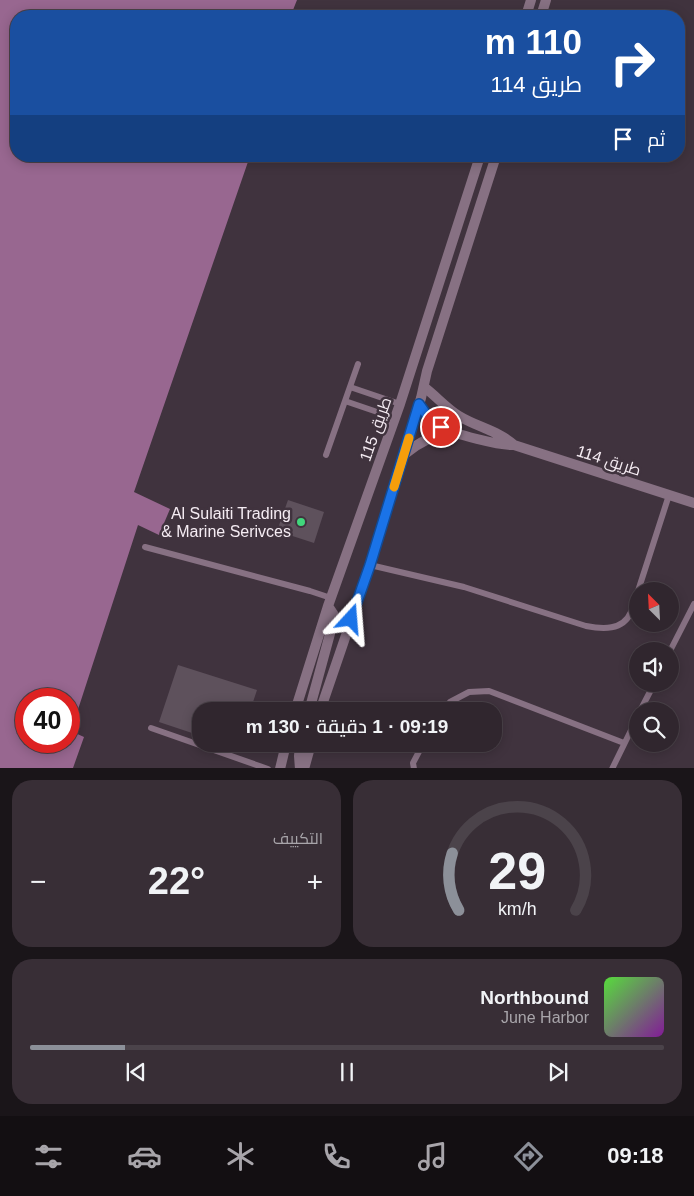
<!DOCTYPE html>
<html lang="ar">
<meta charset="utf-8">
<style>
body{margin:0;font-family:Helvetica,Cairo,sans-serif;background:#382e36;color:#f1f3f6;direction:rtl;height:100vh;display:flex;flex-direction:column;font-size:19px;white-space:nowrap}
*{box-sizing:border-box;margin:0}
p{font-size:16px;color:#a8a5aa}
.icon{flex:none;width:28px;height:28px;fill:none;stroke:currentColor;stroke-width:2;stroke-linecap:round;stroke-linejoin:round}
.map{position:relative;height:768px;overflow:hidden;direction:ltr}
.drawer{display:flex;flex-direction:column;gap:12px;padding:12px;background:#1a1519;flex:1}
.drawer>*{flex:none}
.top-card{position:absolute;left:10px;top:10px;width:675px;height:152px;border-radius:20px;box-shadow:0 2px 12px #0003,0 0 0 1px #4b434a;direction:rtl;background:#1a4fa0;color:#fff;overflow:hidden}
.needle{width:32px;rotate:336deg}
.tools{position:absolute;left:629px;top:582px;display:grid;gap:10px}
.tools a{display:grid;place-items:center;width:50px;height:50px;border-radius:50%;background:#30262e;box-shadow:0 2px 12px #0003,0 0 0 1px #4b434a;font-size:25px}
.speed{position:absolute;left:15px;top:688px;display:flex;gap:10px;font-size:25px;font-weight:700;text-align:center}
.speed>*{display:grid;place-content:center;width:65px;height:65px;border-radius:50%;background:#30262e;box-shadow:0 2px 12px #0003,0 0 0 1px #4b434a;line-height:1}
.speed .limit{border:8px solid #d22;background:#fff;color:#111}
.pin{position:absolute;display:grid;place-items:center;width:42px;height:42px;color:#fff;margin:-21px;border:2px solid #fff;border-radius:50%;box-shadow:0 1px 5px #0007}
.me{position:absolute;width:55px;margin:-28px;rotate:19deg;stroke-linejoin:round;filter:drop-shadow(0 0 4px #0008)}
.turn{display:flex;align-items:center;gap:18px;height:105px;padding:0 20px;font-size:22px}
.turn .icon{width:65px;height:65px;stroke-width:2.5}
.turn b{display:block;font-size:35px;line-height:42px}
.then{display:flex;align-items:center;height:48px;padding:0 20px;background:#0003;gap:10px;font-size:19px}
.big{font-size:38px;font-weight:600;line-height:1.1}
.drawer .card{flex:1;display:flex;flex-direction:column;justify-content:center;gap:8px;min-width:0;padding:0 18px;border-radius:20px;background:#382e36}
.drawer .dial{align-items:center;gap:0}
.dial svg{height:130px;overflow:visible;fill:none;stroke:#4b434a;stroke-width:7;stroke-linecap:round;text-anchor:middle}
.dial text{fill:#f1f3f6;stroke:none}
.song{display:flex;align-items:center;gap:15px}
.cover{width:60px;height:60px;border-radius:8px;background:linear-gradient(135deg,hsl(110 70% 55%),hsl(290 70% 35%))}
.played{height:5px;border-radius:2px;background:linear-gradient(90deg,#8c9099 15%,#4b434a 15%)}
.keys{display:flex;justify-content:space-around;direction:ltr}
.heat{display:flex;justify-content:space-between;align-items:center;font-size:28px;direction:ltr}
.drawer .tiles{flex:1;display:grid;gap:12px;grid-template-columns:1fr 1fr}
.card:last-child{grid-column:span 2}
.trip{position:absolute;left:192px;top:702px;width:310px;height:50px;border-radius:20px;background:#30262e;box-shadow:0 2px 12px #0003,0 0 0 1px #4b434a;font-weight:600;line-height:50px;text-align:center;direction:rtl}
.dock{display:flex;height:80px;justify-content:space-around;align-items:center;background:#130f12;color:#a8a5aa}
.dock .icon{width:35px;height:35px}
.dock .on{color:#8c9099}
.dock b{font-size:22px;color:#f1f3f6}
.map>svg:first-child{display:block}
.water{fill:#986790;fill-rule:evenodd}
.building{fill:#5e515c}
.lines{fill:none;stroke-linecap:round;stroke-linejoin:round}
.service{stroke:#877183;stroke-width:6}
.minor{stroke:#877183;stroke-width:10}
.tertiary{stroke:#877183;stroke-width:10}
.route-casing{stroke:#114b97;stroke-width:12}
.route{stroke:#1a73e8;stroke-width:9}
.slow{stroke:#f59e0b;stroke-width:9}
.poi-dot{fill:#41d77c;stroke:#40333e;stroke-width:2}
.labels{text-anchor:middle;stroke-width:5;stroke-linejoin:round;paint-order:stroke}
.street-label{font-size:16px;fill:#f5ecf3;stroke:#40333e}
.poi-label{font-size:16px;fill:#f5ecf3;stroke:#40333e;text-anchor:end}
</style>
<div class="map">
<svg width="694" height="769" viewBox="0 0 694 769">
<rect width="100%" height="100%" fill="#40333e"/>
<path class="water" d="M0 0H297L293 10H284L282 16H16V156H250L134 492 170 509 159 535 138 525 71 731 84 737 73 768H0ZM26 699H69V741H26Z"/>
<path class="building" d="M288 500 324 512 314 543 277 531Z
M178 665 257 690 250 711H201V736L159 722Z"/>
<g class="lines">
<path class="service" d="M350 387 400 404
M345 401 395 418
M326 455 358 364
M145 547 310 591 331 598
M370 565 464 587 586 626C602 629 623 631 631 612 634 606 635 599 638 593
M638 591 669 495
M670 651 694 604
M444 711 450 702 469 692 489 691 624 743
M640 711 654 684
M151 728 268 769
M414 769 413 763 423 744
M612 769 638 716"/>
<path class="minor" d="M424 387C436 396 446 408 459 416 477 427 499 431 514 445
M419 404C425 413 432 422 441 427 453 434 501 446 514 445L694 503"/>
<path class="tertiary" d="M526 16 531 0
M541 16 546 0
M405 454C419 442 433 435 451 432
M295 711 328 606 400 404 480 156
M309 711 334 619V615L328 606
M320 711 370 565 421 398 427 371 496 156
M280 769 286 744
M300 769 299 756 300 744
M304 769 311 744"/>
</g>
<g class="lines">
<defs>
<path id="route" d="M351 619 370 565 419 404 426 414 441 427"/>
</defs>
<use href="#route" class="route-casing"/>
<use href="#route" class="route"/>
<path class="slow" d="M394 487 409 438"/>
</g>
<circle class="poi-dot" cx="301" cy="522" r="5"/>
<g class="labels">
<g class="street-label">
<text transform="translate(375 429) rotate(-71)" y="6">طريق 115</text>
<text transform="translate(609 460) rotate(18)" y="6">طريق 114</text>
</g>
<g class="poi-label">
<text x="291" y="519">Al Sulaiti Trading<tspan x="291" dy="18">&amp; Marine Serivces</tspan></text>
</g>
</g>
</svg>
<div class="tools">
<a><svg class="needle" viewBox="-14 -14 28 28"><path d="M0-13l5 13h-10z" fill="#e53935"/><path d="M0 13l5-13h-10z" fill="#a8a5aa"/></svg></a>
<a><svg class="icon" aria-label="sound" viewBox="0 0 24 24"><path d="M4 9h4l5-4v14l-5-4H4zM17 9q2 3 0 6"/></svg></a>
<a><svg class="icon" aria-label="search" viewBox="0 0 24 24"><circle cx="10" cy="10" r="6"/><path d="M15 15l6 6"/></svg></a>
</div>
<div class="speed"><div class="limit">40</div></div>
<div class="pin" style="left:441px;top:427px;background:#d93025"><svg class="icon" aria-label="arrive" viewBox="0 0 24 24"><path d="M6 21V4h12l-3 4 3 4H6"/></svg></div>
<svg class="me" style="left:351px;top:619px" viewBox="-20 -20 40 40"><path d="M0-17L14 15 0 8-14 15z" fill="#1a73e8" stroke="#fff" stroke-width="4"/></svg>
<div class="trip">09:19 · 1 دقيقة · 130 m</div>
<div class="top-card">
<div class="turn"><svg class="icon" aria-label="right" viewBox="0 0 24 24"><path d="M7 20v-9h11M14 6l5 5-5 5"/></svg><div><b>110 m</b>طريق 114</div></div>
<div class="then">ثم<svg class="icon" aria-label="arrive" viewBox="0 0 24 24"><path d="M6 21V4h12l-3 4 3 4H6"/></svg></div>
</div>
</div>
<section class="drawer">
<div class="tiles">
<div class="card dial"><svg viewBox="0 0 100 80">
<path d="M14 69A42 42 0 1 1 86 69"/>
<path d="M14 69A42 42 0 0 1 10 34" stroke="#8c9099"/>
<text x="50" y="56" font-size="32" font-weight="700">29</text>
<text x="50" y="72" font-size="11">km/h</text>
</svg></div>
<div class="card"><p>التكييف</p>
<div class="heat"><a>−</a><b class="big">22°</b><a>+</a></div>
</div>
<div class="card">
<div class="song"><i class="cover"></i><div><b>Northbound</b><p>June Harbor</p></div></div>
<div class="played"></div>
<div class="keys"><svg class="icon" aria-label="previous" viewBox="0 0 24 24"><path d="M18 5L8 12l10 7zM5 5v14"/></svg><svg class="icon" aria-label="pause" viewBox="0 0 24 24"><path d="M8 5v14M16 5v14"/></svg><svg class="icon" aria-label="next" viewBox="0 0 24 24"><path d="M6 5l10 7-10 7zM19 5v14"/></svg></div>
</div>
</div>
</section>
<nav class="dock">
<b>09:18</b>
<svg class="icon on" aria-label="directions" viewBox="0 0 24 24"><path d="M12 3l9 9-9 9-9-9zM9 14v-3h6M13 9l2 2-2 2"/></svg>
<svg class="icon" aria-label="music" viewBox="0 0 24 24"><path d="M9 18V5l10-2v13"/><circle cx="6" cy="18" r="3"/><circle cx="16" cy="16" r="3"/></svg>
<svg class="icon" aria-label="phone" viewBox="0 0 24 24"><path d="M5 4h4l2 5-3 2q2 4 5 5l2-3 5 2v4C11 20 4 13 5 4z"/></svg>
<svg class="icon" aria-label="climate" viewBox="0 0 24 24"><path d="M12 3v18M4 7l16 10M4 17L20 7"/></svg>
<svg class="icon" aria-label="car" viewBox="0 0 24 24"><path d="M5 17H2v-5l4-1 3-4h7l3 4 3 1v5h-3M9 17h6M6 11h13"/><circle cx="7" cy="17" r="2"/><circle cx="17" cy="17" r="2"/></svg>
<svg class="icon" aria-label="filters" viewBox="0 0 24 24"><path d="M4 7h16M4 17h16"/><circle cx="9" cy="7" r="2"/><circle cx="15" cy="17" r="2"/></svg>
</nav>
